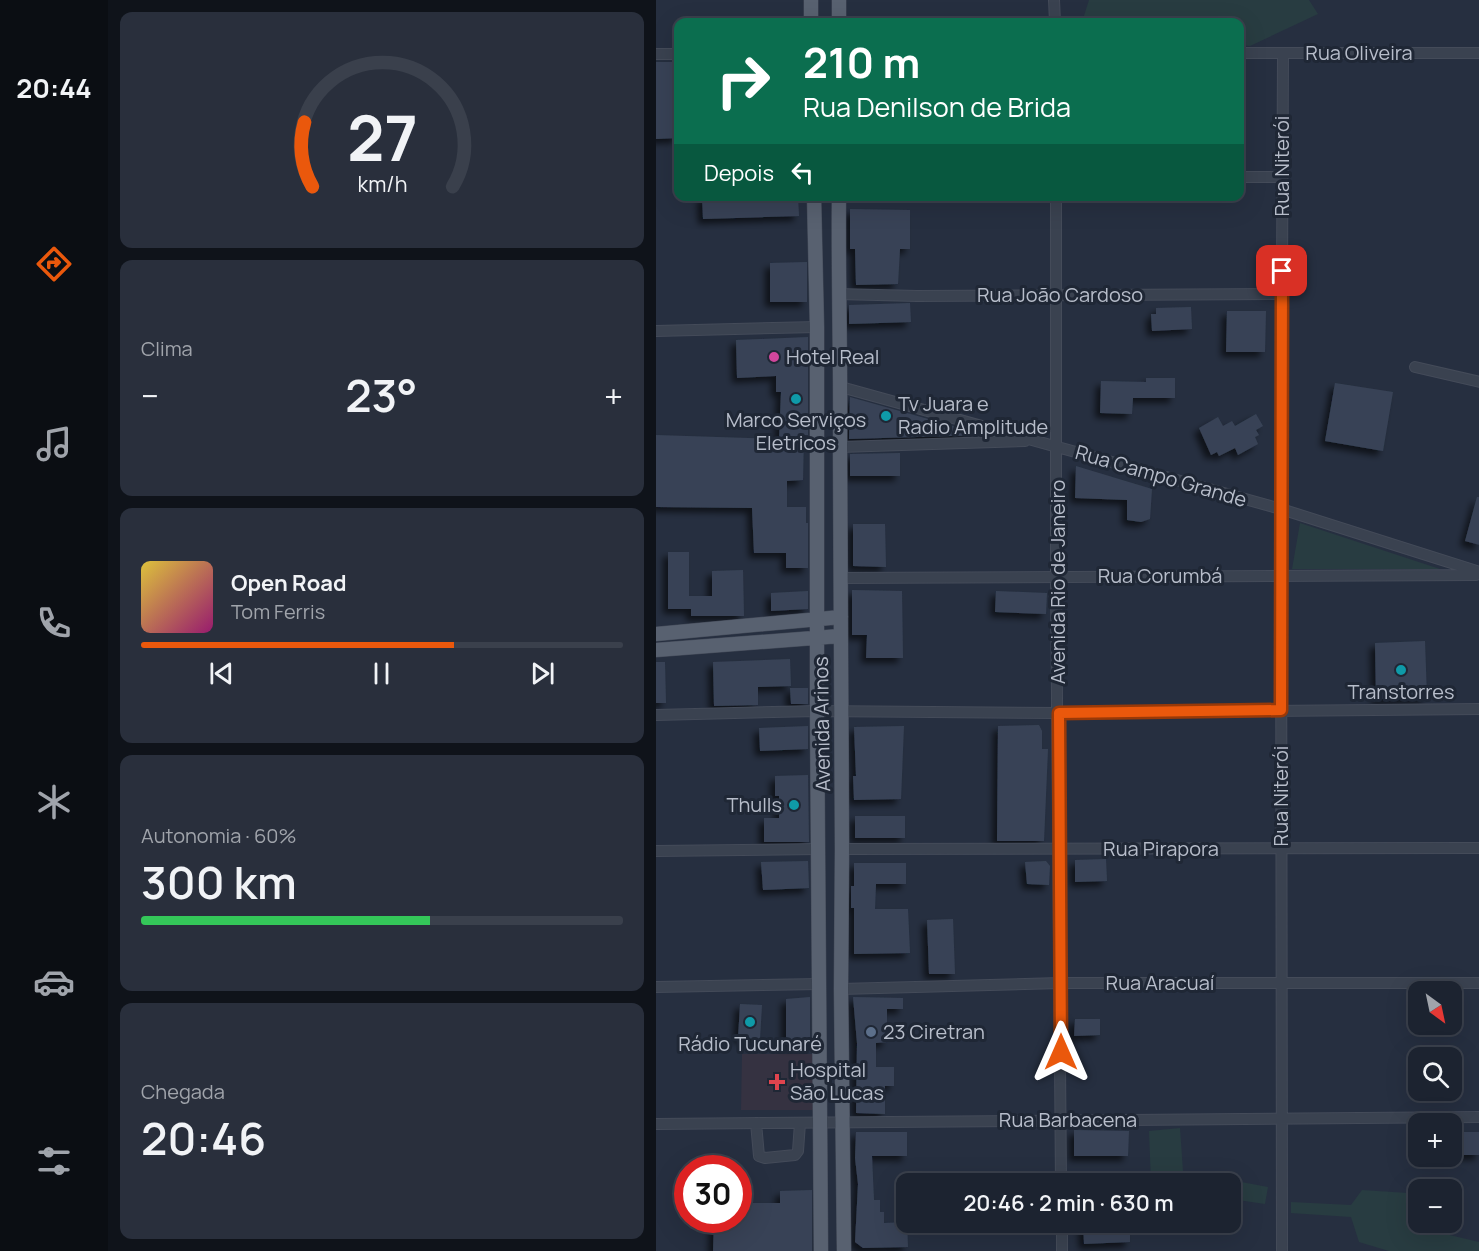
<!DOCTYPE html>
<html lang="pt">
<meta charset="utf-8">
<style>
body{margin:0;font-family:Manrope,sans-serif;background:#292f3c;color:#f1f3f6;height:100vh;display:flex;flex-direction:column;font-size:22px;white-space:nowrap}
*{box-sizing:border-box;margin:0}
p{font-size:20px;color:#a0a4ab}
.icon{flex:none;width:33px;height:33px;fill:none;stroke:currentColor;stroke-width:2;stroke-linecap:round;stroke-linejoin:round}
.map{position:relative;flex:1;overflow:hidden}
.details{display:flex;flex-direction:column;gap:12px;padding:12px;background:#0f131a;width:548px}
.details>*{flex:none}
.hud{position:absolute;left:18px;top:18px;width:570px;height:183px;border-radius:12px;box-shadow:0 6px 24px #0002,0 0 0 2px #3a404c;background:#0b6e4f;color:#fff;overflow:hidden}
.needle{width:39px;rotate:147deg}
.fabs{position:absolute;left:752px;top:981px;display:grid;gap:12px}
.fabs a{display:grid;place-items:center;width:54px;height:54px;border-radius:12px;background:#1c2330;box-shadow:0 6px 24px #0002,0 0 0 2px #3a404c;font-size:30px}
.speed{position:absolute;left:18px;top:1155px;display:flex;gap:12px;font-size:30px;font-weight:700;text-align:center}
.speed>*{display:grid;place-content:center;width:78px;height:78px;border-radius:50%;background:#1c2330;box-shadow:0 6px 24px #0002,0 0 0 2px #3a404c;line-height:1}
.speed .limit{border:9px solid #d22;background:#fff;color:#111}
.pin{position:absolute;display:grid;place-items:center;width:51px;height:51px;color:#fff;margin:-26px;border-radius:12px;box-shadow:0 3px 9px #0006}
.me{position:absolute;width:66px;margin:-33px;rotate:0deg;stroke-linejoin:round;filter:drop-shadow(0 0 4px #0008)}
.turn{display:flex;align-items:center;gap:21px;height:126px;padding:0 30px;font-size:27px}
.turn .icon{width:78px;height:78px;stroke-width:2.5}
.turn b{display:block;font-size:42px;line-height:51px}
.then{display:flex;align-items:center;height:57px;padding:0 30px;background:#0003;gap:12px;font-size:22px}
.big{font-size:45px;font-weight:600;line-height:1.1}
.details .widget{flex:1;display:flex;flex-direction:column;justify-content:center;gap:9px;min-width:0;padding:0 21px;border-radius:12px;background:#292f3c}
.details .dial{align-items:center;gap:0}
.dial svg{height:156px;overflow:visible;fill:none;stroke:#3a404c;stroke-width:7;stroke-linecap:round;text-anchor:middle}
.dial text{fill:#f1f3f6;stroke:none}
.song{display:flex;align-items:center;gap:18px}
.cover{width:72px;height:72px;border-radius:9px;background:linear-gradient(135deg,hsl(50 70% 55%),hsl(320 70% 35%))}
.played{height:6px;border-radius:3px;background:linear-gradient(90deg,#ea580c 65%,#3a404c 65%)}
.keys{display:flex;justify-content:space-around;direction:ltr}
.heat{display:flex;justify-content:space-between;align-items:center;font-size:33px;direction:ltr}
.charge{height:9px;border-radius:4px;background:linear-gradient(90deg,#34c759 60%,#3a404c 0)}
.trip{position:absolute;left:240px;top:1173px;width:345px;height:60px;border-radius:12px;background:#1c2330;box-shadow:0 6px 24px #0002,0 0 0 2px #3a404c;font-weight:600;line-height:60px;text-align:center}
main{display:flex;flex:1;min-height:0}
.tab-bar{display:flex;flex-direction:column;width:108px;justify-content:space-around;align-items:center;background:#0b0e13;color:#a0a4ab}
.tab-bar .icon{width:42px;height:42px}
.tab-bar .current{color:#ea580c}
.tab-bar b{font-size:27px;color:#f1f3f6}
.map>svg:first-child{display:block}
.medical{fill:#353241}
.green{fill:#283c41}
.building{fill:#384356;filter:url(#shadow)}
.lines{fill:none;stroke-linecap:round;stroke-linejoin:round}
.minor-casing{stroke:#444b59;stroke-width:12}
.major-casing{stroke:#444b59;stroke-width:15}
.minor{stroke:#3a4250;stroke-width:10}
.major{stroke:#586170;stroke-width:14}
.route-casing{stroke:#983908;stroke-width:15}
.route{stroke:#ea580c;stroke-width:10}
.hotel-dot{fill:#d1479c;stroke:#1f2735;stroke-width:2}
.culture-dot{fill:#0f9aa8;stroke:#1f2735;stroke-width:2}
.service-dot{fill:#5c6f8a;stroke:#1f2735;stroke-width:2}
.health-dot{fill:#e0444e;stroke:#1f2735;stroke-width:2}
.labels{text-anchor:middle;stroke-width:6;stroke-linejoin:round;paint-order:stroke}
.street-label{font-size:20px;fill:#b7bdca;stroke:#1f2735}
.poi-label{font-size:20px;fill:#b7bdca;stroke:#1f2735;text-anchor:start}
</style>
<main>
<nav class="tab-bar">
<b>20:44</b>
<svg class="icon current" aria-label="directions" viewBox="0 0 24 24"><path d="M12 3l9 9-9 9-9-9zM9 14v-3h6M13 9l2 2-2 2"/></svg>
<svg class="icon" aria-label="music" viewBox="0 0 24 24"><path d="M9 18V5l10-2v13"/><circle cx="6" cy="18" r="3"/><circle cx="16" cy="16" r="3"/></svg>
<svg class="icon" aria-label="phone" viewBox="0 0 24 24"><path d="M5 4h4l2 5-3 2q2 4 5 5l2-3 5 2v4C11 20 4 13 5 4z"/></svg>
<svg class="icon" aria-label="climate" viewBox="0 0 24 24"><path d="M12 3v18M4 7l16 10M4 17L20 7"/></svg>
<svg class="icon" aria-label="car" viewBox="0 0 24 24"><path d="M5 17H2v-5l4-1 3-4h7l3 4 3 1v5h-3M9 17h6M6 11h13"/><circle cx="7" cy="17" r="2"/><circle cx="17" cy="17" r="2"/></svg>
<svg class="icon" aria-label="filters" viewBox="0 0 24 24"><path d="M4 7h16M4 17h16"/><circle cx="9" cy="7" r="2"/><circle cx="15" cy="17" r="2"/></svg>
</nav>
<section class="details">
<div class="widget dial"><svg viewBox="0 0 100 80">
<path d="M14 69A42 42 0 1 1 86 69"/>
<path d="M14 69A42 42 0 0 1 10 36" stroke="#ea580c"/>
<text x="50" y="56" font-size="32" font-weight="700">27</text>
<text x="50" y="72" font-size="11">km/h</text>
</svg></div>
<div class="widget"><p>Clima</p>
<div class="heat"><a>−</a><b class="big">23°</b><a>+</a></div>
</div>
<div class="widget">
<div class="song"><i class="cover"></i><div><b>Open Road</b><p>Tom Ferris</p></div></div>
<div class="played"></div>
<div class="keys"><svg class="icon" aria-label="previous" viewBox="0 0 24 24"><path d="M18 5L8 12l10 7zM5 5v14"/></svg><svg class="icon" aria-label="pause" viewBox="0 0 24 24"><path d="M8 5v14M16 5v14"/></svg><svg class="icon" aria-label="next" viewBox="0 0 24 24"><path d="M6 5l10 7-10 7zM19 5v14"/></svg></div>
</div>
<div class="widget"><p>Autonomia · 60%</p><b class="big">300 km</b><div class="charge"></div></div>
<div class="widget"><p>Chegada</p><b class="big">20:46</b></div>
</section>
<div class="map">
<svg width="824" height="1251" viewBox="0 0 824 1251">
<defs>
<filter id="shadow"><feDropShadow dx="-5" dy="5" stdDeviation="3" flood-color="#0009"/></filter>
</defs>
<rect width="100%" height="100%" fill="#262f40"/>
<path class="medical" d="M86 1054H157V1110H85Z"/>
<path class="green" d="M433 0H653L662 14 594 46 584 45V22H426Z
M644 523 784 569H636Z
M524 1128 527 1171 612 1187 609 1204 575 1199 574 1184 495 1183 493 1131Z
M706 1190 752 1193 750 1207 764 1228 823 1242V1251H733L703 1242 695 1217 635 1213V1202L695 1205Z"/>
<path class="building" d="M0 62H22V138L0 139Z
M46 196H142L143 216 47 219Z
M194 209 254 210V249H244L242 284 200 285 199 249H194Z
M151 262V302H114V263Z
M254 303 255 322 193 324V305Z
M535 307 536 329 496 331 495 314H500V308Z
M571 311H610L609 352H570Z
M152 337V435H148L147 480 131 481V507H150V523H152V568H130V553H98L96 508 0 507V435L123 439 125 392H120V376L81 378 80 340Z
M490 378H519V398H477L476 414 444 413 445 381 490 382Z
M679 383 737 392 727 451 669 441Z
M194 397 329 435 193 439Z
M600 414 607 426 600 430 603 435 599 437 602 444 582 455 579 448 563 456 561 452 555 455 543 428 562 417 567 426 576 421 579 426Z
M244 453V476H194V454Z
M420 466 496 489 494 519 485 522 471 520V500L419 498Z
M821 497H824V545L809 541Z
M197 524H229L230 567 197 566Z
M12 552H33V596H56V571L87 570 88 616H35V609H12Z
M196 590 246 591 247 658H210L211 635H196Z
M152 591V609L115 611V593Z
M340 591 391 593 390 614 339 612Z
M769 641 771 698 720 699 719 643Z
M134 659 135 686 102 687V705L58 706 57 662Z
M0 662H9L10 703H0Z
M134 688H152V704H135Z
M383 725 386 731V749H392L388 841H341L342 726Z
M152 726V749L104 751 103 728Z
M248 726 245 799 198 800 197 776H200L198 727Z
M152 775 153 842H108V818H123V796H119V776Z
M199 816H249V838H199Z
M450 859 451 881 419 882V860Z
M152 861 153 888 107 890 105 862Z
M390 861 394 866 393 885 371 884 369 862Z
M198 863H250V884H220L219 909H252L254 953 198 954V908H195V886H198Z
M297 919 299 974H273L271 920Z
M154 997V1044L130 1045V999Z
M197 997 247 998V1009H231V1042L220 1043V1067H238V1086H229V1114L200 1113 201 1043Z
M84 1004 106 1005 104 1039 82 1038Z
M419 1019H444V1035L418 1036Z
M418 1130 473 1131 472 1156H418Z
M200 1132H251V1156H216L218 1200H224V1212H228V1223L251 1222 252 1247 207 1248 199 1242 202 1184 199 1158Z
M803 1132H824V1155H802Z
M156 1190V1251H57L58 1220H82V1203H124V1191Z
M427 1222H474V1242L428 1244Z"/>
<g class="lines">
<defs>
<path id="minor" d="M398 0 399 22
M584 53H824
M0 54H22
M584 177H626
M400 196V576L405 1184
M182 294 261 296 626 294
M0 331 161 327
M759 367 824 382
M185 387 625 509 824 572
M184 447 369 441
M185 578 820 575
M0 715 161 711 403 713 824 709
M186 849 824 848
M0 851 162 849
M0 987 163 984
M185 989 404 983H824
M100 1123 103 1156 109 1158 139 1155 142 1151 144 1123
M0 1124 824 1117
M406 1222V1251
M626 1251 625 509 627 53"/>
<path id="major" d="M155 0V22
M183 0V22
M158 196 161 327V711L165 1251
M183 196C182 280 185 363 184 447L186 849 185 989 188 1251
M0 634 185 617
M0 650 184 636"/>
</defs>
<use href="#minor" class="minor-casing"/>
<use href="#major" class="major-casing"/>
<use href="#minor" class="minor"/>
<use href="#major" class="major"/>
</g>
<g class="lines">
<defs>
<path id="route" d="M405 1052 403 713 625 710 626 271"/>
</defs>
<use href="#route" class="route-casing"/>
<use href="#route" class="route"/>
</g>
<circle class="hotel-dot" cx="118" cy="357" r="6"/>
<g class="culture-dot">
<circle cx="140" cy="399" r="6"/>
<circle cx="230" cy="416" r="6"/>
<circle cx="745" cy="670" r="6"/>
<circle cx="138" cy="805" r="6"/>
<circle cx="94" cy="1022" r="6"/>
</g>
<circle class="service-dot" cx="215" cy="1032" r="6"/>
<path class="health-dot" d="M118 1073h6v6h6v6h-6v6h-6v-6h-6v-6h6z"/>
<g class="labels">
<g class="street-label">
<text x="703" y="60">Rua Oliveira</text>
<text transform="translate(626 166) rotate(-90)" y="7">Rua Niterói</text>
<text x="404" y="302">Rua João Cardoso</text>
<text transform="translate(505 476) rotate(16)" y="7">Rua Campo Grande</text>
<text x="504" y="583">Rua Corumbá</text>
<text transform="translate(402 582) rotate(-90)" y="7">Avenida Rio de Janeiro</text>
<text transform="translate(166 724) rotate(-91)" y="7">Avenida Arinos</text>
<text transform="translate(625 796) rotate(-90)" y="7">Rua Niterói</text>
<text x="505" y="856">Rua Pirapora</text>
<text x="504" y="990">Rua Aracuaí</text>
<text x="412" y="1127">Rua Barbacena</text>
</g>
<g class="poi-label">
<text x="130" y="364">Hotel Real</text>
<text x="242" y="411">Tv Juara e<tspan x="242" dy="23">Radio Amplitude</tspan></text>
<text x="140" y="427" text-anchor="middle">Marco Serviços<tspan x="140" dy="23">Eletricos</tspan></text>
<text x="745" y="699" text-anchor="middle">Transtorres</text>
<text x="126" y="812" text-anchor="end">Thulls</text>
<text x="227" y="1039">23 Ciretran</text>
<text x="94" y="1051" text-anchor="middle">Rádio Tucunaré</text>
<text x="134" y="1077">Hospital<tspan x="134" dy="23">São Lucas</tspan></text>
</g>
</g>
</svg>
<div class="fabs">
<a><svg class="needle" viewBox="-14 -14 28 28"><path d="M0-13l5 13h-10z" fill="#e53935"/><path d="M0 13l5-13h-10z" fill="#a0a4ab"/></svg></a>
<a><svg class="icon" aria-label="search" viewBox="0 0 24 24"><circle cx="10" cy="10" r="6"/><path d="M15 15l6 6"/></svg></a>
<a>+</a>
<a>−</a>
</div>
<div class="speed"><div class="limit">30</div></div>
<div class="pin" style="left:626px;top:271px;background:#d93025"><svg class="icon" aria-label="arrive" viewBox="0 0 24 24"><path d="M6 21V4h12l-3 4 3 4H6"/></svg></div>
<svg class="me" style="left:405px;top:1052px" viewBox="-20 -20 40 40"><path d="M0-17L14 15 0 8-14 15z" fill="#ea580c" stroke="#fff" stroke-width="4"/></svg>
<div class="trip">20:46 · 2 min · 630 m</div>
<div class="hud">
<div class="turn"><svg class="icon" aria-label="right" viewBox="0 0 24 24"><path d="M7 20v-9h11M14 6l5 5-5 5"/></svg><div><b>210 m</b>Rua Denilson de Brida</div></div>
<div class="then">Depois<svg class="icon" aria-label="left" viewBox="0 0 24 24"><path d="M17 20v-9H6M10 6l-5 5 5 5"/></svg></div>
</div>
</div>
</main>
